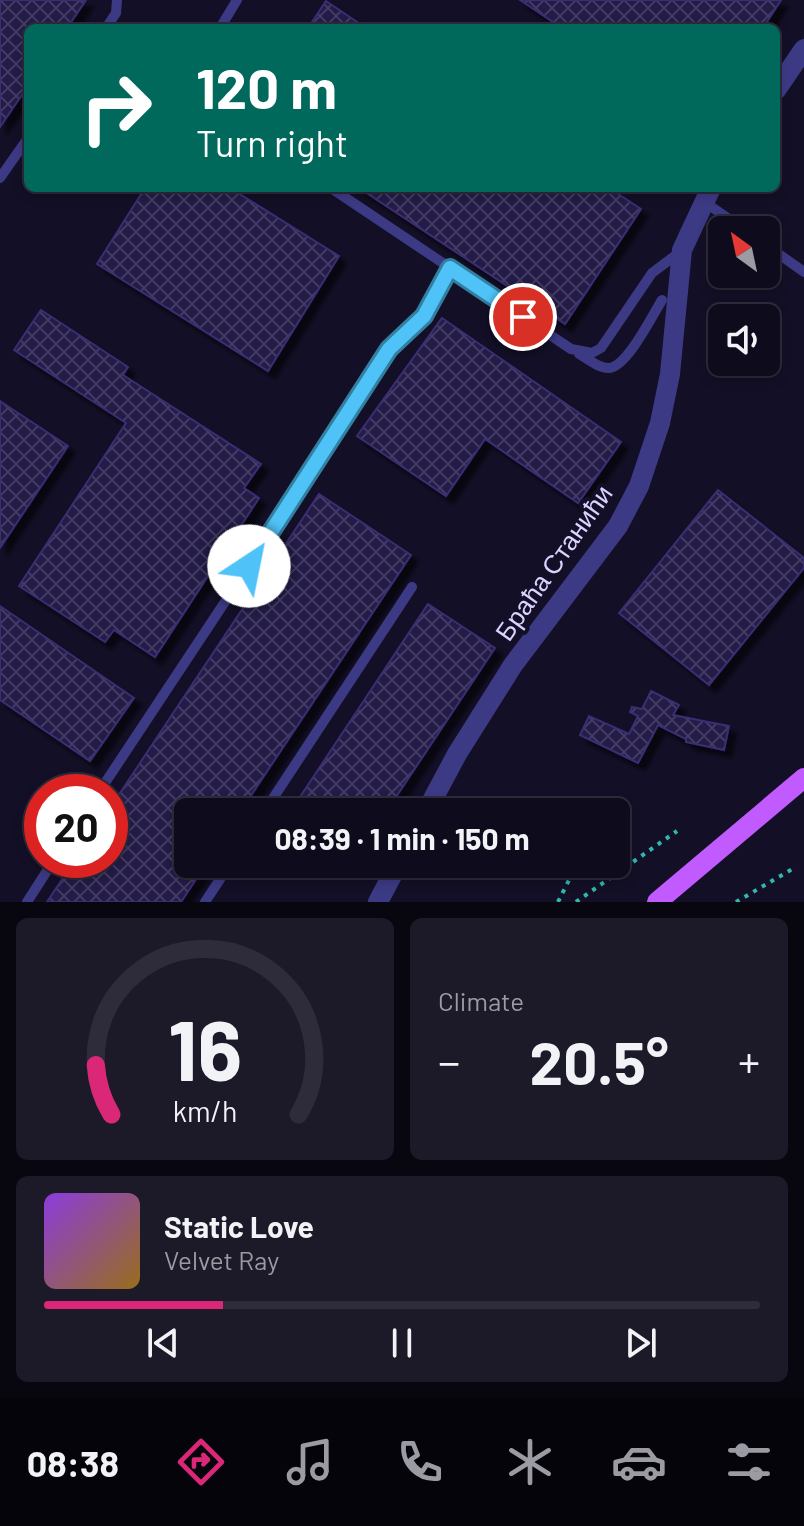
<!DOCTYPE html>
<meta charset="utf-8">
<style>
body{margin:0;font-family:Barlow,sans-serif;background:#1c1929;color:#f1f3f6;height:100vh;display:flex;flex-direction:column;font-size:30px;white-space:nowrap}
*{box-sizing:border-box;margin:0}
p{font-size:26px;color:#9b9ba3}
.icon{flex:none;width:44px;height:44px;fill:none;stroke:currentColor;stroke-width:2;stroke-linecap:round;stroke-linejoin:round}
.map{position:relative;height:902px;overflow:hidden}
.drawer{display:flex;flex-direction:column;gap:16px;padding:16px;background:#08060f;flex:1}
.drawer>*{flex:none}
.guide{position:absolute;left:24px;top:24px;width:756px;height:168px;border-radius:12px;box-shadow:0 4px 12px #0003,0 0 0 2px #2e2b3b;background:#00695c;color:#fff;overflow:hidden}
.needle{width:52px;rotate:327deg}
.buttons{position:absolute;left:708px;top:216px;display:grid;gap:16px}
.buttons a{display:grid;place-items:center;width:72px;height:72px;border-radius:12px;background:#0e0b1c;box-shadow:0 4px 12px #0003,0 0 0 2px #2e2b3b;font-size:40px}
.speed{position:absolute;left:24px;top:774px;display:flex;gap:16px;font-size:40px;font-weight:700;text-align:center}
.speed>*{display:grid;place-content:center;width:104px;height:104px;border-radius:50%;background:#0e0b1c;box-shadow:0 4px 12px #0003,0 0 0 2px #2e2b3b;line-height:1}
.speed .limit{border:12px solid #d22;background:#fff;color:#111}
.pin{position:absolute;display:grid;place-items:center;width:68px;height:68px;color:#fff;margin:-34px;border:4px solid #fff;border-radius:50%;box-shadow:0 2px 8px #0007}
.me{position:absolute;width:88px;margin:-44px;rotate:34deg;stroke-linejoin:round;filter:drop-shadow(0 0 6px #0008)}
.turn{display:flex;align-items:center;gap:28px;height:168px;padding:0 40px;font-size:36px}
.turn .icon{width:104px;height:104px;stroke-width:2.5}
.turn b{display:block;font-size:56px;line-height:68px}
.big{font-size:60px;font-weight:700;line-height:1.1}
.drawer .card{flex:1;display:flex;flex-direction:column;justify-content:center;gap:12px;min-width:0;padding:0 28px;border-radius:12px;background:#1c1929}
.drawer .dial{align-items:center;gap:0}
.dial svg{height:208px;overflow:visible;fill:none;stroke:#2e2b3b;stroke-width:7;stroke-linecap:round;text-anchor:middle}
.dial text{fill:#f1f3f6;stroke:none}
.song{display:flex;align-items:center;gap:24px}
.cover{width:96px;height:96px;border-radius:12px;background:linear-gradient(135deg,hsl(270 70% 55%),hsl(40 70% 35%))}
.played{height:8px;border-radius:4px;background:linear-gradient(90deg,#db2777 25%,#2e2b3b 25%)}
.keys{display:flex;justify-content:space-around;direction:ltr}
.heat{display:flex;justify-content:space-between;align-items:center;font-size:44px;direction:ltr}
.drawer .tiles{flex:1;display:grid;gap:16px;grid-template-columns:1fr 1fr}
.card:last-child{grid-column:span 2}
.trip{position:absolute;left:174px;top:798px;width:456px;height:80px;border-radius:12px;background:#0e0b1c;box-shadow:0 4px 12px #0003,0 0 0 2px #2e2b3b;font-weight:700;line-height:80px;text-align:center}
.dock{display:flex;height:128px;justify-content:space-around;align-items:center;background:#06040b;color:#9b9ba3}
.dock .icon{width:56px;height:56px}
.dock .active{color:#db2777}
.dock b{font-size:36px;color:#f1f3f6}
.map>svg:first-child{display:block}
.building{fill:url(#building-cross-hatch);stroke:#3b2d73;stroke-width:2;filter:url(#shadow)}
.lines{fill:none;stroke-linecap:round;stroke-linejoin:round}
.path{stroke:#2fb8b0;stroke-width:4;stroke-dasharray:4 6;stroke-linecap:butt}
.lane{stroke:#3d3a85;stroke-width:10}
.street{stroke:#3d3a85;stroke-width:20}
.primary{stroke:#c25bff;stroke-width:20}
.route-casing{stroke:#337fa1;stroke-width:20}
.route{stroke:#4fc3f7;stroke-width:14}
.labels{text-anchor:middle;stroke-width:8;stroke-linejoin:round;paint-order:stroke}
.street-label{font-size:26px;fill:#d9d4ff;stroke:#130f26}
</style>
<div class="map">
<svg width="804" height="902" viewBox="0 0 804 902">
<defs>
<pattern id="building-cross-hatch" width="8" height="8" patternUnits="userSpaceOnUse" patternTransform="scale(2)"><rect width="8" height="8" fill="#241b47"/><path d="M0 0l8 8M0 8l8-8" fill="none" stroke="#433b63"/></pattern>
<filter id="shadow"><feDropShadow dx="7" dy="7" stdDeviation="2" flood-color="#0009"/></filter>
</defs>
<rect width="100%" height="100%" fill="#130f26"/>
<path class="building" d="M0 0H86L67 28H28V86L0 127Z
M520 0H781L763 28H562Z
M326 1 366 28H308Z
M145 188H230L339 256 268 371 97 264Z
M359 188H609L641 209 565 324Z
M41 310 128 367 123 375 261 464 244 488 259 498 155 657 114 630 105 642 19 586 126 423 14 350Z
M442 318 621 442 578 503 485 439 446 496 357 436Z
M0 401 68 446 0 548Z
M718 490 804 558V568L709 685 619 613Z
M319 494 411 555 240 812H188V864H206L181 902H47L75 860H110V808Z
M428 604 495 648 386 812H290Z
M0 606 134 698 90 761 0 700Z
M651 691 679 705 673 715 729 726 724 750 686 742V739L658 725 638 763 580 735 589 716 629 734 638 716 630 712 632 707 642 709Z"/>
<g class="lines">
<path class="path" d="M603 812 612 796
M558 902 577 864
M576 902 677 831
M736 902 794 868"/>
<path class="lane" d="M106 28 116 13 117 0
M220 28 237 0
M0 178 28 138
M331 188 571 349 592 353 601 348 652 273 680 252
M703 201 745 230
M766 245 804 272
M579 354C588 359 598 368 608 368 626 369 652 316 662 300
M99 792 315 466 389 349 424 316 450 268
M264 812 412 587
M27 902 54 860
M205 902 230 864"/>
<path class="street" d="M776 90 804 49
M426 812 457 754 513 665 618 526 639 486 660 423 670 374 682 250 711 188
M378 902 398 864"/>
<path class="primary" d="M657 902 804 778"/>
</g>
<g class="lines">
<defs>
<path id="route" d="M249 566 389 349 424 316 450 268 523 317"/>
</defs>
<use href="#route" class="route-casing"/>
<use href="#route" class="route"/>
</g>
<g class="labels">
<g class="street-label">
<text transform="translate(554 563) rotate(-55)" y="9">Браћа Станићи</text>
</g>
</g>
</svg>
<div class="buttons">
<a><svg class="needle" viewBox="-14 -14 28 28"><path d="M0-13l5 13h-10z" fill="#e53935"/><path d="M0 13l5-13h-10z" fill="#9b9ba3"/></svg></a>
<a><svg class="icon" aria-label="sound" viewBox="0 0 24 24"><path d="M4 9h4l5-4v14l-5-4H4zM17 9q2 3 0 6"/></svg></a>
</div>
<div class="speed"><div class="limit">20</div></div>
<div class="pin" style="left:523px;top:317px;background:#d93025"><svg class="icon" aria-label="arrive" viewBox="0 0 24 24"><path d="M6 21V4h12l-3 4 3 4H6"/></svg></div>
<svg class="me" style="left:249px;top:566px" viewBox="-20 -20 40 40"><circle r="19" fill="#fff"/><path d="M0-13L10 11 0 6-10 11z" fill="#4fc3f7"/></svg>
<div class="trip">08:39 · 1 min · 150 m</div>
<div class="guide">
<div class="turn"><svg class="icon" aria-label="right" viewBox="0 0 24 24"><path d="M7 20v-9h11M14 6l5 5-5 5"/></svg><div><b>120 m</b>Turn right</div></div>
</div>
</div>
<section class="drawer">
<div class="tiles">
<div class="card dial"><svg viewBox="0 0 100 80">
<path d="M14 69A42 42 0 1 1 86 69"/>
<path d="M14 69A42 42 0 0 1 8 50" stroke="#db2777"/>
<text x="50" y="56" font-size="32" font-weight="700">16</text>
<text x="50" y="72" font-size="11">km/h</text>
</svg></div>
<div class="card"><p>Climate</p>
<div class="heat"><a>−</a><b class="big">20.5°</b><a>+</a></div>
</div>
<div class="card">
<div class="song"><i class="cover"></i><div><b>Static Love</b><p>Velvet Ray</p></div></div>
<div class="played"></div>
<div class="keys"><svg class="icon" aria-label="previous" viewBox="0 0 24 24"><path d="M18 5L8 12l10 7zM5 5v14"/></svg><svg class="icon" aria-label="pause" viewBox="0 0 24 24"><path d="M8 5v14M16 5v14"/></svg><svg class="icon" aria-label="next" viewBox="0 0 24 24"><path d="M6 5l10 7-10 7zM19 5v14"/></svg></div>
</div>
</div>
</section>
<nav class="dock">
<b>08:38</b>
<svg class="icon active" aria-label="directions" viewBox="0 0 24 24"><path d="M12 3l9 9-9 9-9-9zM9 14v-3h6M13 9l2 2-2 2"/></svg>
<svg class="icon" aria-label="music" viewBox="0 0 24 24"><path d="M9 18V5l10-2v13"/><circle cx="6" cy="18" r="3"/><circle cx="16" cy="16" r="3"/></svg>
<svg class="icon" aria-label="phone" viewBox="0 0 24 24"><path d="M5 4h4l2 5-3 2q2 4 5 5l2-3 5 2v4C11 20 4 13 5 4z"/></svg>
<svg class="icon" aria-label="climate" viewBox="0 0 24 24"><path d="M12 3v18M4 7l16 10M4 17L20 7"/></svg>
<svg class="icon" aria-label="car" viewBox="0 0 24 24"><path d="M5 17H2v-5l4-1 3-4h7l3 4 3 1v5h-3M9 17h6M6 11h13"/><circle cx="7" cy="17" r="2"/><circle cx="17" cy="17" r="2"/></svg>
<svg class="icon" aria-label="filters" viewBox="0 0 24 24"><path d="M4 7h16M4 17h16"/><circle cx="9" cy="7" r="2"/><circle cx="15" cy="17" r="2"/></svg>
</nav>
